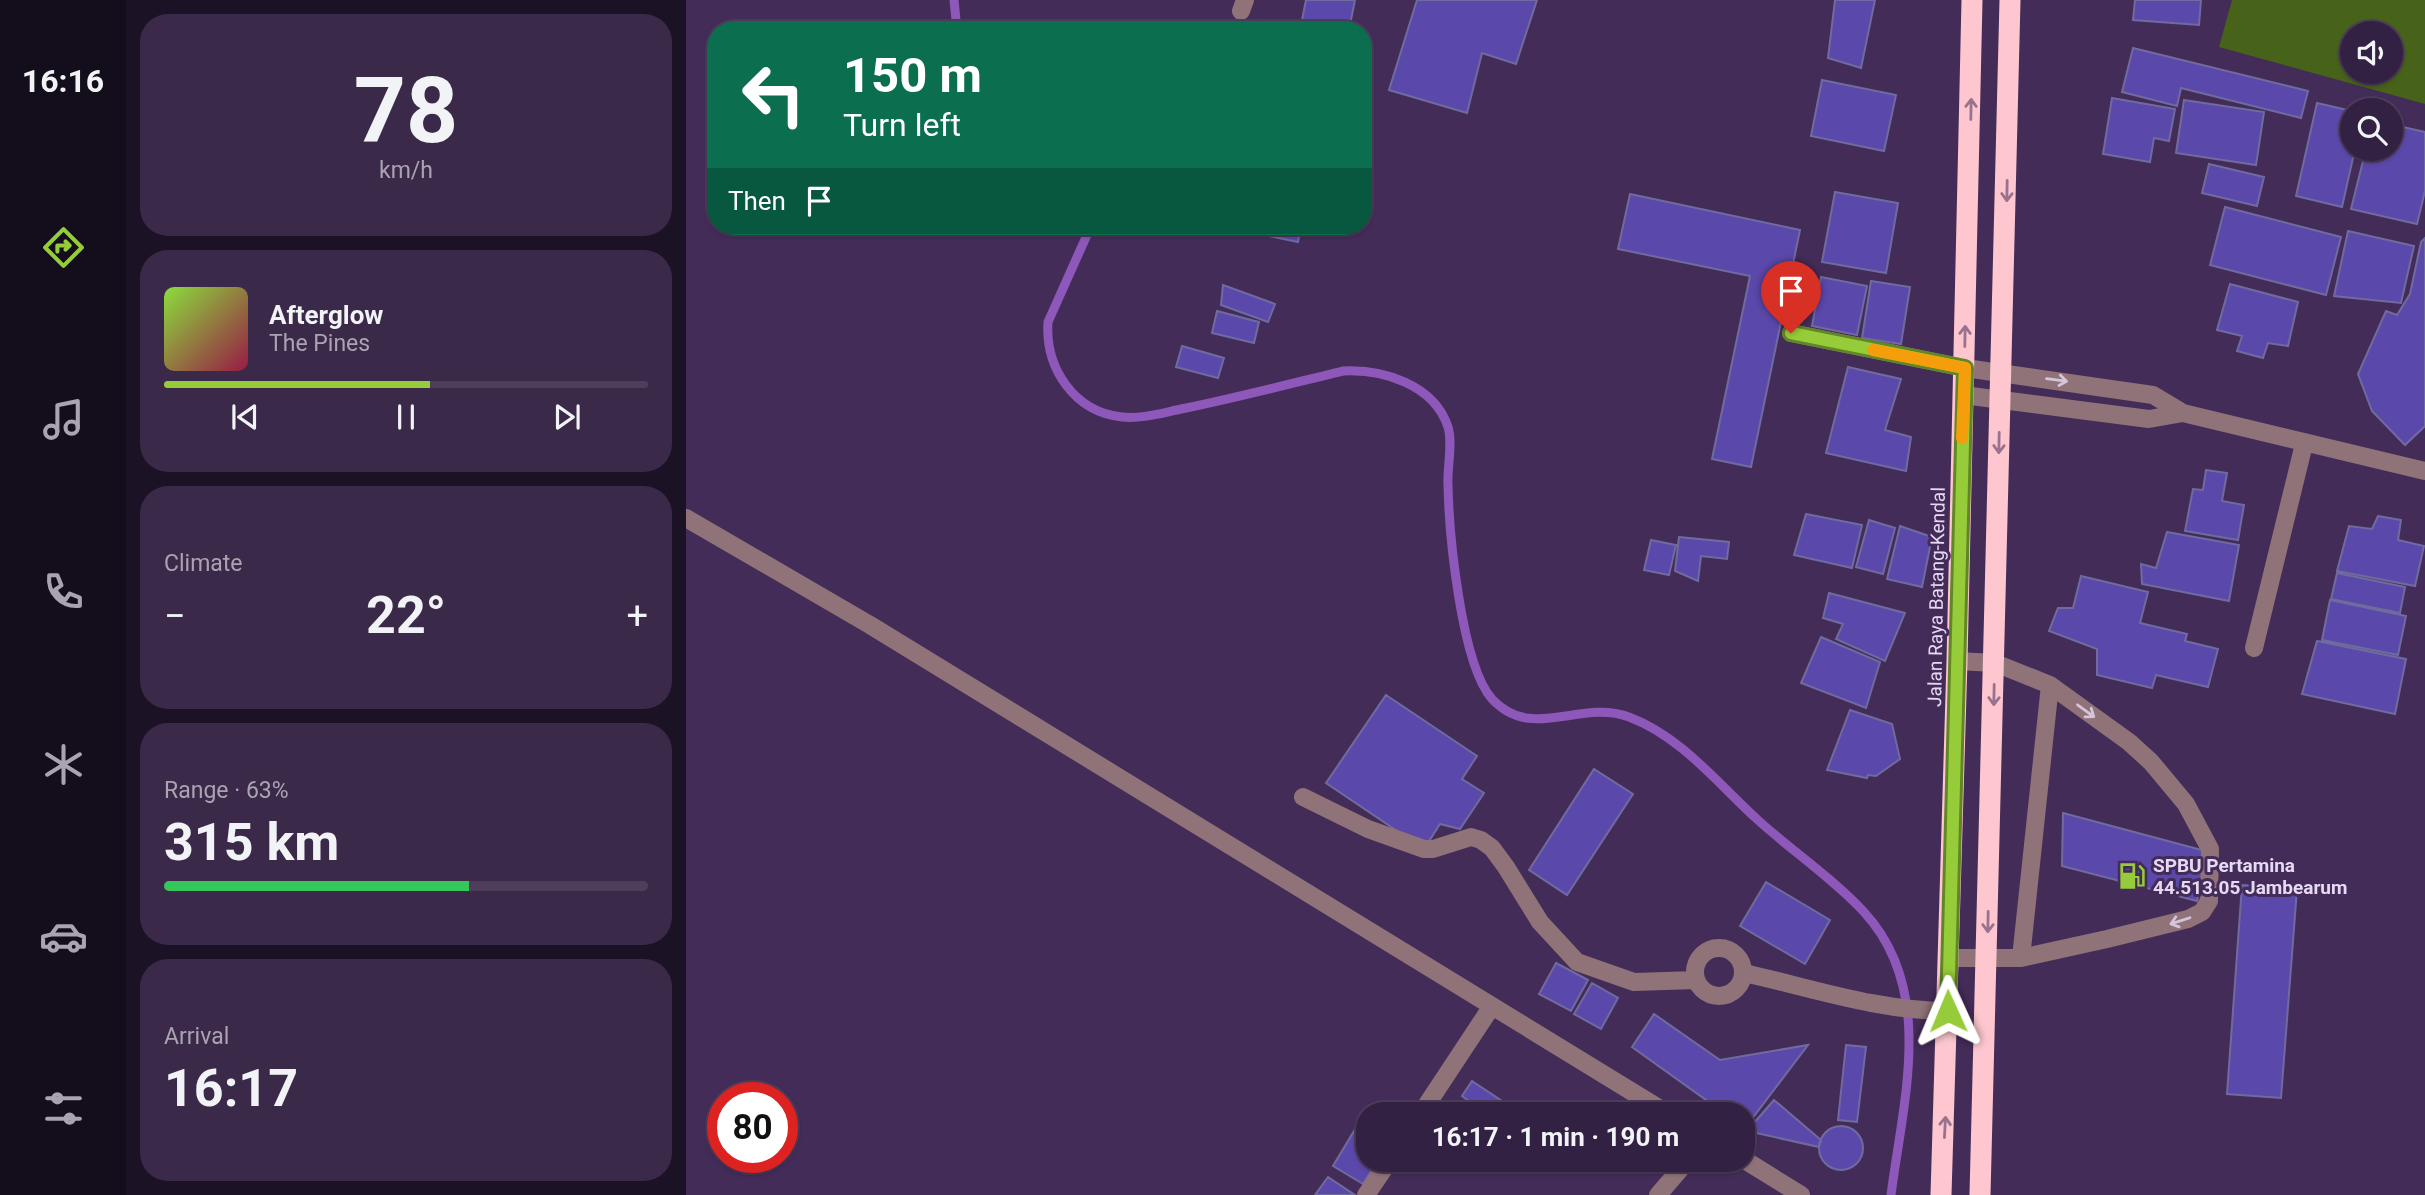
<!DOCTYPE html>
<meta charset="utf-8">
<style>
body{margin:0;font-family:Roboto,sans-serif;background:#3b294a;color:#f1f3f6;height:100vh;display:flex;flex-direction:column;font-size:26px;white-space:nowrap}
*{box-sizing:border-box;margin:0}
p{font-size:23px;color:#a9a3b2}
.icon{flex:none;width:38px;height:38px;fill:none;stroke:currentColor;stroke-width:2;stroke-linecap:round;stroke-linejoin:round}
.map{position:relative;flex:1;overflow:hidden}
.side{display:flex;flex-direction:column;gap:14px;padding:14px;background:#1c1225;width:560px}
.side>*{flex:none}
.banner{position:absolute;left:21px;top:21px;width:665px;height:214px;border-radius:28px;box-shadow:0 2px 5px #0004,0 0 0 2px #4e3e5c;background:#0b6e4f;color:#fff;overflow:hidden}
.fabs{position:absolute;left:1654px;top:21px;display:grid;gap:14px}
.fabs a{display:grid;place-items:center;width:63px;height:63px;border-radius:50%;background:#332143;box-shadow:0 2px 5px #0004,0 0 0 2px #4e3e5c;font-size:35px}
.speed{position:absolute;left:21px;top:1082px;display:flex;gap:14px;font-size:35px;font-weight:700;text-align:center}
.speed>*{display:grid;place-content:center;width:91px;height:91px;border-radius:50%;background:#332143;box-shadow:0 2px 5px #0004,0 0 0 2px #4e3e5c;line-height:1}
.speed .limit{border:10px solid #d22;background:#fff;color:#111}
.pin{position:absolute;display:grid;place-items:center;width:60px;height:60px;color:#fff;margin:-72px -30px;border-radius:50% 50% 50% 0;rotate:-45deg;box-shadow:0 0 7px #0007}
.pin .icon{rotate:45deg}
.me{position:absolute;width:77px;margin:-38px;rotate:359deg;stroke-linejoin:round;filter:drop-shadow(0 0 5px #0008)}
.turn{display:flex;align-items:center;gap:24px;height:147px;padding:0 21px;font-size:32px}
.turn .icon{width:91px;height:91px;stroke-width:2.5}
.turn b{display:block;font-size:49px;line-height:60px}
.then{display:flex;align-items:center;height:66px;padding:0 21px;background:#0003;gap:14px;font-size:26px}
.big{font-size:52px;font-weight:700;line-height:1.1}
.side .widget{flex:1;display:flex;flex-direction:column;justify-content:center;gap:10px;min-width:0;padding:0 24px;border-radius:28px;background:#3b294a}
.side .dial{align-items:center;gap:0}
.dial b{font-size:91px;line-height:1}
.song{display:flex;align-items:center;gap:21px}
.cover{width:84px;height:84px;border-radius:10px;background:linear-gradient(135deg,hsl(90 70% 55%),hsl(340 70% 35%))}
.played{height:7px;border-radius:4px;background:linear-gradient(90deg,#96cc39 55%,#4e3e5c 55%)}
.keys{display:flex;justify-content:space-around;direction:ltr}
.heat{display:flex;justify-content:space-between;align-items:center;font-size:38px;direction:ltr}
.charge{height:10px;border-radius:5px;background:linear-gradient(90deg,#34c759 63%,#4e3e5c 0)}
.trip{position:absolute;left:670px;top:1102px;width:399px;height:70px;border-radius:28px;background:#332143;box-shadow:0 2px 5px #0004,0 0 0 2px #4e3e5c;font-weight:700;line-height:70px;text-align:center}
main{display:flex;flex:1;min-height:0}
.dock{display:flex;flex-direction:column;width:126px;justify-content:space-around;align-items:center;background:#140d1b;color:#a9a3b2}
.dock .icon{width:49px;height:49px}
.dock .on{color:#96cc39}
.dock b{font-size:32px;color:#f1f3f6}
.map>svg:first-child{display:block}
.green{fill:#476219;fill-rule:evenodd}
.lines{fill:none;stroke-linecap:round;stroke-linejoin:round}
.stream{stroke:#8d58b9;stroke-width:9}
.building{fill:#5b48ab;stroke:#706b9f;stroke-width:2}
.minor{stroke:#8f7378;stroke-width:18}
.highway{stroke:#fec7cf;stroke-width:21}
.oneway{stroke:#98728e}
.oneway2{stroke:#d5c5db}
.route-casing{stroke:#628525;stroke-width:18}
.route{stroke:#96cc39;stroke-width:12}
.slow{stroke:#f59e0b;stroke-width:12}
.labels{text-anchor:middle;stroke-width:6;stroke-linejoin:round;paint-order:stroke}
.street-label{font-size:19px;fill:#e6d9f4;stroke:#442c59}
.poi-label{font-size:19px;font-weight:bold;fill:#e6d9f4;stroke:#442c59;text-anchor:start}
</style>
<main>
<nav class="dock">
<b>16:16</b>
<svg class="icon on" aria-label="directions" viewBox="0 0 24 24"><path d="M12 3l9 9-9 9-9-9zM9 14v-3h6M13 9l2 2-2 2"/></svg>
<svg class="icon" aria-label="music" viewBox="0 0 24 24"><path d="M9 18V5l10-2v13"/><circle cx="6" cy="18" r="3"/><circle cx="16" cy="16" r="3"/></svg>
<svg class="icon" aria-label="phone" viewBox="0 0 24 24"><path d="M5 4h4l2 5-3 2q2 4 5 5l2-3 5 2v4C11 20 4 13 5 4z"/></svg>
<svg class="icon" aria-label="climate" viewBox="0 0 24 24"><path d="M12 3v18M4 7l16 10M4 17L20 7"/></svg>
<svg class="icon" aria-label="car" viewBox="0 0 24 24"><path d="M5 17H2v-5l4-1 3-4h7l3 4 3 1v5h-3M9 17h6M6 11h13"/><circle cx="7" cy="17" r="2"/><circle cx="17" cy="17" r="2"/></svg>
<svg class="icon" aria-label="filters" viewBox="0 0 24 24"><path d="M4 7h16M4 17h16"/><circle cx="9" cy="7" r="2"/><circle cx="15" cy="17" r="2"/></svg>
</nav>
<section class="side">
<div class="widget dial"><b>78</b><p>km/h</p></div>
<div class="widget">
<div class="song"><i class="cover"></i><div><b>Afterglow</b><p>The Pines</p></div></div>
<div class="played"></div>
<div class="keys"><svg class="icon" aria-label="previous" viewBox="0 0 24 24"><path d="M18 5L8 12l10 7zM5 5v14"/></svg><svg class="icon" aria-label="pause" viewBox="0 0 24 24"><path d="M8 5v14M16 5v14"/></svg><svg class="icon" aria-label="next" viewBox="0 0 24 24"><path d="M6 5l10 7-10 7zM19 5v14"/></svg></div>
</div>
<div class="widget"><p>Climate</p>
<div class="heat"><a>−</a><b class="big">22°</b><a>+</a></div>
</div>
<div class="widget"><p>Range · 63%</p><b class="big">315 km</b><div class="charge"></div></div>
<div class="widget"><p>Arrival</p><b class="big">16:17</b></div>
</section>
<div class="map">
<svg width="1739" height="1195" viewBox="0 0 1739 1195">
<rect width="100%" height="100%" fill="#442c59"/>
<path class="green" d="M1546 0H1739V104L1533 47ZM1666 33H1704V72H1666Z"/>
<g class="lines">
<path class="stream" d="M268 0 271 30
M405 226 362 322C359 368 388 412 436 417 456 419 476 413 495 409 549 398 603 384 657 371 696 369 748 384 762 427 767 443 761 468 762 485 763 533 775 664 806 699 846 742 893 699 943 717 996 737 1032 784 1073 821 1105 850 1150 881 1178 912 1250 990 1217 1101 1205 1195"/>
</g>
<path class="building" d="M620 0H669L663 30H614Z
M731 0H851L830 64 796 53 781 113 703 90Z
M1149 0H1189L1175 68 1142 58Z
M1449 0H1515L1513 25 1447 20Z
M575 20 592 30H570Z
M1447 48 1622 91 1615 118 1495 88 1491 106 1436 92Z
M1136 80 1210 95 1198 151 1125 136Z
M1426 98 1489 109 1483 141 1468 138 1464 162 1417 154Z
M1498 100 1578 112 1570 165 1490 153Z
M1631 103 1666 111V149H1669L1656 207 1610 196Z
M1704 124 1739 132V191L1731 224 1665 209 1680 149H1704Z
M1523 164 1578 177 1571 206 1516 193Z
M1149 192 1212 203 1200 273 1136 262Z
M944 194 1114 230 1065 467 1026 459 1064 276 932 249Z
M1539 207 1655 237 1640 295 1524 265Z
M544 226H615L612 242 543 228Z
M1662 231 1728 246 1715 303 1648 296Z
M1739 238V426L1719 445 1686 411 1672 374 1700 311 1711 315 1724 294 1735 242Z
M1135 277 1181 286 1171 335 1126 326Z
M1185 281 1224 287 1215 344 1176 338Z
M1544 284 1612 302 1602 346 1582 343 1577 358 1551 351 1556 336 1531 330Z
M537 285 589 304 582 322 535 305Z
M531 311 573 322 568 343 526 333Z
M496 346 538 358 532 378 490 367Z
M1162 367 1215 379 1199 430 1225 437 1220 471 1140 453Z
M1520 470 1541 473 1536 501 1558 505 1552 540 1499 531 1507 489 1517 490Z
M1120 514 1176 525 1166 568 1108 555Z
M1692 516 1715 520 1712 540 1738 546 1729 586 1651 571 1663 526 1686 529Z
M1183 520 1209 528 1197 574 1170 567Z
M1214 526 1246 537 1236 587 1201 579Z
M1481 532 1553 545 1543 601 1456 584 1455 564 1470 568Z
M993 537 1043 542 1041 559 1015 556 1012 581 989 571Z
M965 540 990 545 983 575 958 570Z
M1651 573 1719 587 1714 613 1645 599Z
M1395 576 1462 592 1454 623 1501 634 1499 641 1532 649 1522 687 1470 675 1466 688 1411 675V649L1363 631 1372 608H1387Z
M1143 593 1219 613 1199 661 1150 639 1157 624 1137 618Z
M1644 600 1720 616 1712 655 1636 640Z
M1135 637 1194 662 1180 708 1115 683Z
M1631 641 1720 659 1709 714 1616 694Z
M700 695 791 756 776 779 798 793 774 829 754 824 738 849 640 783Z
M1164 710 1206 724 1214 759 1190 776 1182 775 1181 778 1141 770Z
M908 769 947 794 881 895 843 870Z
M1377 813 1523 852 1511 901 1376 866Z
M1080 882 1144 920 1119 964 1054 926Z
M1556 885 1611 889 1595 1098 1541 1094Z
M870 963 902 980 885 1011 853 994Z
M906 983 932 998 915 1029 888 1014Z
M968 1014 1034 1060 1122 1045 1059 1128 1057 1115H1041L946 1047Z
M1160 1045 1180 1047 1171 1122 1152 1120Z
M786 1081 825 1107 817 1115H801L776 1096Z
M1088 1100 1135 1140 1133 1147 1061 1131Z
M683 1106 697 1115H682V1160H692L677 1184 647 1166Z
M1133 1148a22 22 0 1 1 44 0a22 22 0 1 1-44 0Z
M642 1177 669 1195H629Z"/>
<g class="lines">
<path class="minor" d="M555 11 559 0
M1105 333 1279 368 1467 395 1497 413 1739 471
M1277 395 1463 419 1497 413
M0 518 184 625 984 1115
M1568 648 1618 444
M617 797 682 829 738 849H747L785 837 795 840 806 848 820 867 854 922 891 962 948 982 1010 980
M1009 972a24 24 0 1 1 48 0a24 24 0 1 1-48 0Z
M1261 958H1335L1421 939 1502 919 1516 912 1523 901 1524 849 1500 804 1465 762 1443 742 1364 685 1309 663 1271 661
M1335 958 1364 685
M1058 973C1126 988 1192 1011 1262 1011
M734 1115 806 1006
M1057 1159 1115 1195
M680 1195 704 1160
M972 1195 1002 1160"/>
<path class="highway" d="M1255 1195 1271 661 1286 0
M1294 1195 1324 0"/>
</g>
<defs><path id="oneway-shaft" d="M-6 0H5M1.5-3L5.5 0L1.5 3" fill="none" stroke-width="1.6" stroke-linecap="round" stroke-linejoin="round" transform="scale(1.75)"/></defs>
<g class="oneway">
<use href="#oneway-shaft" transform="translate(1285 109) rotate(-89)"/>
<use href="#oneway-shaft" transform="translate(1321 191) rotate(91)"/>
<use href="#oneway-shaft" transform="translate(1279 336) rotate(-89)"/>
<use href="#oneway-shaft" transform="translate(1313 443) rotate(91)"/>
<use href="#oneway-shaft" transform="translate(1308 695) rotate(91)"/>
<use href="#oneway-shaft" transform="translate(1302 922) rotate(91)"/>
<use href="#oneway-shaft" transform="translate(1259 1127) rotate(-87)"/>
</g>
<g class="oneway2">
<use href="#oneway-shaft" transform="translate(1371 380) rotate(7)"/>
<use href="#oneway-shaft" transform="translate(1400 711) rotate(36)"/>
<use href="#oneway-shaft" transform="translate(1494 921) rotate(162)"/>
</g>
<g class="lines">
<defs>
<path id="route" d="M1105 333 1279 368 1262 1011"/>
</defs>
<use href="#route" class="route-casing"/>
<use href="#route" class="route"/>
<path class="slow" d="M1187 350 1279 368 1276 438"/>
</g>
<defs>
<symbol id="fuel-bare" viewBox="-9 -9 18 18"><path d="M-5.5-6h7V0h2V4h1.3V-2.5L3-4.5l.8-.8L6-3V5H2.5V1h-1V6h-7ZM-4.2-4.7v3.2H.2V-4.7Z" fill="#96cc39" stroke="#442c59" stroke-width="2.5" paint-order="stroke"/></symbol>
</defs>
<g fill-rule="evenodd">
<use href="#fuel-bare" x="1427" y="857" width="38" height="38"/>
</g>
<g class="labels">
<g class="street-label">
<text transform="translate(1250 597) rotate(-89)" y="7">Jalan Raya Batang-Kendal</text>
</g>
<g class="poi-label">
<text x="1467" y="872">SPBU Pertamina<tspan x="1467" dy="22">44.513.05 Jambearum</tspan></text>
</g>
</g>
</svg>
<div class="fabs">
<a><svg class="icon" aria-label="sound" viewBox="0 0 24 24"><path d="M4 9h4l5-4v14l-5-4H4zM17 9q2 3 0 6"/></svg></a>
<a><svg class="icon" aria-label="search" viewBox="0 0 24 24"><circle cx="10" cy="10" r="6"/><path d="M15 15l6 6"/></svg></a>
</div>
<div class="speed"><div class="limit">80</div></div>
<div class="pin" style="left:1105px;top:333px;background:#d93025"><svg class="icon" aria-label="arrive" viewBox="0 0 24 24"><path d="M6 21V4h12l-3 4 3 4H6"/></svg></div>
<svg class="me" style="left:1262px;top:1011px" viewBox="-20 -20 40 40"><path d="M0-17L14 15 0 8-14 15z" fill="#96cc39" stroke="#fff" stroke-width="4"/></svg>
<div class="trip">16:17 · 1 min · 190 m</div>
<div class="banner">
<div class="turn"><svg class="icon" aria-label="left" viewBox="0 0 24 24"><path d="M17 20v-9H6M10 6l-5 5 5 5"/></svg><div><b>150 m</b>Turn left</div></div>
<div class="then">Then<svg class="icon" aria-label="arrive" viewBox="0 0 24 24"><path d="M6 21V4h12l-3 4 3 4H6"/></svg></div>
</div>
</div>
</main>
